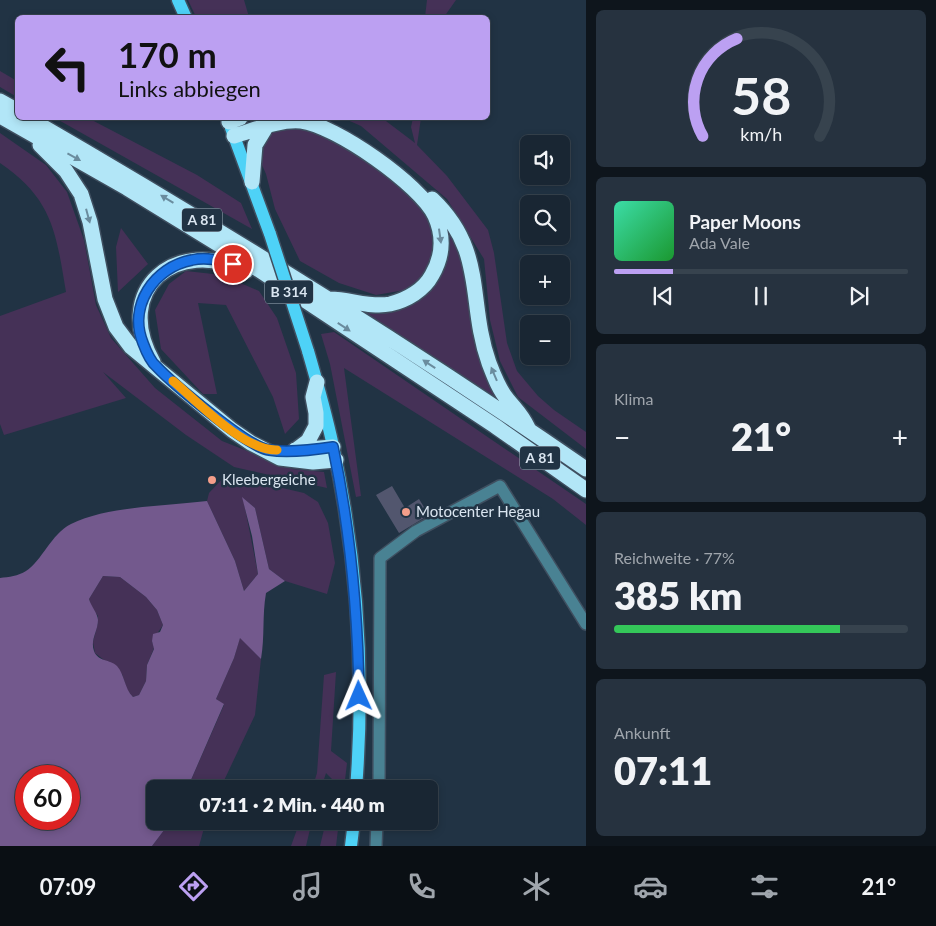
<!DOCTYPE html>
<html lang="de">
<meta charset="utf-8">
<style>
body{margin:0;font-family:Lato,sans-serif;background:#26323f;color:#f1f3f6;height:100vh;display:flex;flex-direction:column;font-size:19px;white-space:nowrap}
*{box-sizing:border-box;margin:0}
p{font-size:16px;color:#9fa5ac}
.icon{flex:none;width:28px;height:28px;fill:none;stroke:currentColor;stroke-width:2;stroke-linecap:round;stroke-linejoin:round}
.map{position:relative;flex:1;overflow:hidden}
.sheet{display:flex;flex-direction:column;gap:10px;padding:10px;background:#0e151c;width:350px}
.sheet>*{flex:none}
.banner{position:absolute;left:15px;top:15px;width:475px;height:105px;border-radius:8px;box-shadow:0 2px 8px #0003,0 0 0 1px #37434e;background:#bca0f2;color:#111;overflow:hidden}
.controls{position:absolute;left:520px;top:135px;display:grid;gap:10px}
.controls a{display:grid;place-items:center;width:50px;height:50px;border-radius:8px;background:#192633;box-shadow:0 2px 8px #0003,0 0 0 1px #37434e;font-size:25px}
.speed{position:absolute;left:15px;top:765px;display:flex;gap:10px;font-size:25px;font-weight:700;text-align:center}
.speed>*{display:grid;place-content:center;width:65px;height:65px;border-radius:50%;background:#192633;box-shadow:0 2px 8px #0003,0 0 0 1px #37434e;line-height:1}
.speed .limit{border:8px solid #d22;background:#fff;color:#111}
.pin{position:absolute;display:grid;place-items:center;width:42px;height:42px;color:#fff;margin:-21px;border:2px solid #fff;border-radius:50%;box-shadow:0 1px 5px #0007}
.me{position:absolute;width:55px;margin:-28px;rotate:359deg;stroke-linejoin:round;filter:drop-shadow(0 0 4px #0008)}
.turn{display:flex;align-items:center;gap:18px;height:105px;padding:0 20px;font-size:22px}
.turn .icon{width:65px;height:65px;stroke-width:2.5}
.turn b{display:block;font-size:35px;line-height:42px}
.big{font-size:38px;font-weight:800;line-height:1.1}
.sheet .widget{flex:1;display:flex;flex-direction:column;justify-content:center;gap:8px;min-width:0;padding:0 18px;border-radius:8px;background:#26323f}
.sheet .dial{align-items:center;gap:0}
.dial svg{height:130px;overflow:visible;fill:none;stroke:#37434e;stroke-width:7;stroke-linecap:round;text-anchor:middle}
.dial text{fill:#f1f3f6;stroke:none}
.song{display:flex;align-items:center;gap:15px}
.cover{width:60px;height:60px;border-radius:8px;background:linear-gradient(135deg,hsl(160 70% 55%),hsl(130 70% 35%))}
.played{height:5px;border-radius:2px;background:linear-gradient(90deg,#bca0f2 20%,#37434e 20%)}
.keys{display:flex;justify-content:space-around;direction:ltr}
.heat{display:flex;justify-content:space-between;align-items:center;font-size:28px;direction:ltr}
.charge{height:8px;border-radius:4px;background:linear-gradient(90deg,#34c759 77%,#37434e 0)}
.trip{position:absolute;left:146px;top:780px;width:292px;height:50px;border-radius:8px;background:#192633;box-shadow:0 2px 8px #0003,0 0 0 1px #37434e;font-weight:800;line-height:50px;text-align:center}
.tab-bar{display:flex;height:80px;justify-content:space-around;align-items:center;background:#0a0f14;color:#9fa5ac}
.tab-bar .icon{width:35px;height:35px}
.tab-bar .on{color:#bca0f2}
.tab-bar b{font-size:22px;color:#f1f3f6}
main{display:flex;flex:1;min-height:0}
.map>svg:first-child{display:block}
.green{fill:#453157}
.forest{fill:#73598d;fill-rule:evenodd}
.building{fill:#52566e}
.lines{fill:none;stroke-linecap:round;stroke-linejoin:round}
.minor-casing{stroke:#3f4f60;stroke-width:14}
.major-casing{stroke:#3f4f60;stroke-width:15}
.highway-casing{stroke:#3f4f60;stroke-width:18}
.minor{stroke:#498293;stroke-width:11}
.major{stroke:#4ed2f7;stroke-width:12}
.highway{stroke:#b2e6f7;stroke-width:15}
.major-bridge-casing{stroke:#3f4f60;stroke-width:15;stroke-linecap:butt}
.major-bridge{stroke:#4ed2f7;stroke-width:12}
.oneway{fill:#6a8c9e}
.route-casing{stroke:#114b97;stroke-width:12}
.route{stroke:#1a73e8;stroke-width:9}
.slow{stroke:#f59e0b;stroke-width:9}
.poi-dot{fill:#f49e8a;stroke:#213344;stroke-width:2}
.labels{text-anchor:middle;stroke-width:5;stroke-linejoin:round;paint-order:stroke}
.shield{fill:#213344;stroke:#a2b0bc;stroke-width:1}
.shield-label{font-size:14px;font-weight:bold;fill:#dae5f0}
.poi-label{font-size:15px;fill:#dae5f0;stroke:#213344;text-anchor:start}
</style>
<main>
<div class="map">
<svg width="586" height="846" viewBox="0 0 586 846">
<rect width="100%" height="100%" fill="#213344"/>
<path class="green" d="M188 0H244L249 17H196Z
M427 0H456L444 17H425Z
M0 71 17 81V97L0 87Z
M55 118H88L197 175 241 203 252 229Z
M343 118H382L415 143 411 127 413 118H421L417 145 447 176 488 230 494 253 507 343 517 371 538 396 554 410 586 432V449L518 397 500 361 490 320 484 259 447 199 361 126Z
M287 126 307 128 345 144 396 181 419 203 432 225 436 237 434 257 425 275 405 290 376 295 339 283 300 261 275 209 266 174 259 158 262 141 271 131Z
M0 133 46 165 67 192 84 240 96 305 111 338 155 388 222 441 293 469 324 472 327 488 234 467 186 435 103 372 126 398 4 435 0 424V316L66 292C56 233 53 199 0 163Z
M443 217 463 255 498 394 497 398 366 313 369 310 431 288 445 265 446 241Z
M121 228 148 264 118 292 116 247Z
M186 271 222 275 259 291 277 318 296 373 299 419 285 434 273 397 226 305 198 303 217 394H203L161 349 155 310 169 284Z
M334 332 586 504V525L553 499 344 368 361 496 356 497 330 364 321 334Z
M226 475 304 493 318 502 328 523 335 563 327 594 285 581 269 569 255 508 243 498 258 574 244 591 235 561 207 501 209 493Z
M103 576 120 577 146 597 157 610 163 625 152 641 154 648 147 665 146 681 139 695 133 697 127 690 122 674 95 653 93 642 98 623V616L92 608 89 599Z
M240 637 261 659 255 715 220 789H187L224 705 216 699 234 658Z
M336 672 331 751 347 763 344 789H335L336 783 326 773 321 789H312L317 773 324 675Z
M171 821H206L199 846H152Z
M300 821H312L306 846H291Z
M326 821H339L336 846H320Z"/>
<path class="forest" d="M242 497 255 508 269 569 285 581 266 593C262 616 265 636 261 659L240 638 234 658 216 699 224 704 187 789H155V821H171L152 846H0V578C9 577 18 576 26 571 42 561 51 534 71 524 107 506 166 506 207 501L235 561 244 591 258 574 252 536ZM103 576 120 577 146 597 157 610 163 625 160 632 153 634 152 641 154 649 147 665 146 681 139 695 133 697C124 688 125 675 117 666 110 659 98 662 94 651 90 640 98 631 98 620 98 614 91 606 89 599ZM26 776H69V819H26Z"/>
<path class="building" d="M392 486 405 508 419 499 429 515 399 533 376 495Z"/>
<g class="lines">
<defs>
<path id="minor" d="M379 789 380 558 416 531 500 486 586 624
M376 846 377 821"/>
<path id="major" d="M178 0 186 18
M231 128 270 234
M308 351C317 382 326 414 333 446 357 557 365 675 356 789
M351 846 354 821"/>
<path id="highway" d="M0 101 18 111
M0 116 127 188 244 260 495 426 586 490
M28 118C218 228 405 344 586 469
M229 122 240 118
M234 136C255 130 279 119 301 121 335 125 421 185 435 216 444 236 443 256 432 275 424 290 407 300 390 304 370 308 350 299 330 299
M40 145 66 171 81 194 90 222 105 299 116 327 131 347 232 430 251 443 280 458 313 462 336 460
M252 182 255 145 266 127
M432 199C487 251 467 301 489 363 494 376 499 390 508 400 517 411 522 415 528 428
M153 362C112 289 176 236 246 271
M295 450 333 447
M296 450 308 441 316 426V413L313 397 317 382"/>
</defs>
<use href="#minor" class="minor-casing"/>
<use href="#major" class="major-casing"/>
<use href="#highway" class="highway-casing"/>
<use href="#minor" class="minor"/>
<use href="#major" class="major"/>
<use href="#highway" class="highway"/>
<defs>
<path id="major-bridge" d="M270 234 308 351"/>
</defs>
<use href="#major-bridge" class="major-bridge-casing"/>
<use href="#major-bridge" class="major-bridge"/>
</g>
<defs><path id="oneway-solid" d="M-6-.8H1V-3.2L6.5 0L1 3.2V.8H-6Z" transform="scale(1.25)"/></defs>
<g class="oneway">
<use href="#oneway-solid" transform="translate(74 157) rotate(29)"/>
<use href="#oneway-solid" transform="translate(167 199) rotate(-149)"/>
<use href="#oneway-solid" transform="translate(88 216) rotate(75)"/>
<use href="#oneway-solid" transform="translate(440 236) rotate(82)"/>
<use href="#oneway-solid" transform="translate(344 327) rotate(33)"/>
<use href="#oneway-solid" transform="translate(429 364) rotate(-147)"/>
<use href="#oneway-solid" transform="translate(494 374) rotate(-113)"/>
</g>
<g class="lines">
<defs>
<path id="route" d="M233 264C219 260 206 257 192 260 154 267 128 306 143 343 146 351 150 361 156 366 172 383 249 448 269 450 289 453 313 450 333 447 350 529 358 612 359 696"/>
</defs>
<use href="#route" class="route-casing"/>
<use href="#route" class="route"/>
<path class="slow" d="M173 381C197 401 244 451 277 450"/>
</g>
<g class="poi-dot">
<circle cx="212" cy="480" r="5"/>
<circle cx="406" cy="512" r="5"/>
</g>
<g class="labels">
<g class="shield">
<rect x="182" y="208.5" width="40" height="23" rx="4"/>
<rect x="265" y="280.5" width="48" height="23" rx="4"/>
<rect x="520" y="446.5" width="40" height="23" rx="4"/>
</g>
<g class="shield-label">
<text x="202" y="225">A 81</text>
<text x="289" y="297">B 314</text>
<text x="540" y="463">A 81</text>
</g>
<g class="poi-label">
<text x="222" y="485">Kleebergeiche</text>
<text x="416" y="517">Motocenter Hegau</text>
</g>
</g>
</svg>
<div class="controls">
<a><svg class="icon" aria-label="sound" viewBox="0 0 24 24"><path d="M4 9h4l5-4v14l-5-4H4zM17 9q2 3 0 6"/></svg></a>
<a><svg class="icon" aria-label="search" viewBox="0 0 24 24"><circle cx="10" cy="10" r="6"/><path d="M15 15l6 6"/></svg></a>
<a>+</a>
<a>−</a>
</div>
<div class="speed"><div class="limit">60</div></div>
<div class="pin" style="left:233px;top:264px;background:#d93025"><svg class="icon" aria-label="arrive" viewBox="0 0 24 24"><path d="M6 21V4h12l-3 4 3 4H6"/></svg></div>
<svg class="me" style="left:359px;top:696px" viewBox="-20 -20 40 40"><path d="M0-17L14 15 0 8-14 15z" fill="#1a73e8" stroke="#fff" stroke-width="4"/></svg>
<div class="trip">07:11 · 2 Min. · 440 m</div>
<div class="banner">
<div class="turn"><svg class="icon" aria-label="left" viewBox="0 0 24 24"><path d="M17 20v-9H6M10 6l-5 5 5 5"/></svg><div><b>170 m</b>Links abbiegen</div></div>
</div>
</div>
<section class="sheet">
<div class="widget dial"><svg viewBox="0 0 100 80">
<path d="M14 69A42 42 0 1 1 86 69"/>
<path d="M14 69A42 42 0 0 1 35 9" stroke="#bca0f2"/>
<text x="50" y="56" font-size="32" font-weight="700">58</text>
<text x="50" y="72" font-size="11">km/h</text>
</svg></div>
<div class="widget">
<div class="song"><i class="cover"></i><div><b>Paper Moons</b><p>Ada Vale</p></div></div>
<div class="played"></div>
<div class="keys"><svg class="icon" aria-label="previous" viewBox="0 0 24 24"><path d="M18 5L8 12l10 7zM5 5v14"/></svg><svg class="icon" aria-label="pause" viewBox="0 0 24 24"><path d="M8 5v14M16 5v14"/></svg><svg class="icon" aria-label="next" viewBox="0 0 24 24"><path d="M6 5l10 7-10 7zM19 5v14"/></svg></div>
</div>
<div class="widget"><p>Klima</p>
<div class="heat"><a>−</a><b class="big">21°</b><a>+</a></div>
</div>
<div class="widget"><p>Reichweite · 77%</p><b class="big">385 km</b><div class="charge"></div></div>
<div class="widget"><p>Ankunft</p><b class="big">07:11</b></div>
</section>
</main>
<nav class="tab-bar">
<b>07:09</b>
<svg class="icon on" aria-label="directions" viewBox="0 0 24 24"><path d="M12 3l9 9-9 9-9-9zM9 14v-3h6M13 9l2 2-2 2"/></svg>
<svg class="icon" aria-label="music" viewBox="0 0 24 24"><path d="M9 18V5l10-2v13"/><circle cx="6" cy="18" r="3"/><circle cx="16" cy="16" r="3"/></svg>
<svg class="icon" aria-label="phone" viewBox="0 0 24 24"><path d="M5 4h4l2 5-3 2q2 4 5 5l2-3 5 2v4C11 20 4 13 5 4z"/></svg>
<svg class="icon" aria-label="climate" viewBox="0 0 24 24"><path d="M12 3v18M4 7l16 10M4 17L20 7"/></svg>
<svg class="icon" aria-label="car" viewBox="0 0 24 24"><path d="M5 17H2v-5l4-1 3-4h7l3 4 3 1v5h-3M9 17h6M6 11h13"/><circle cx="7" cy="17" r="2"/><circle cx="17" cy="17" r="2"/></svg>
<svg class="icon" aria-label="filters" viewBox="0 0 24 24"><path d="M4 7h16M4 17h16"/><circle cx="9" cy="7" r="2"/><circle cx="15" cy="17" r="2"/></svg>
<b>21°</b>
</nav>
